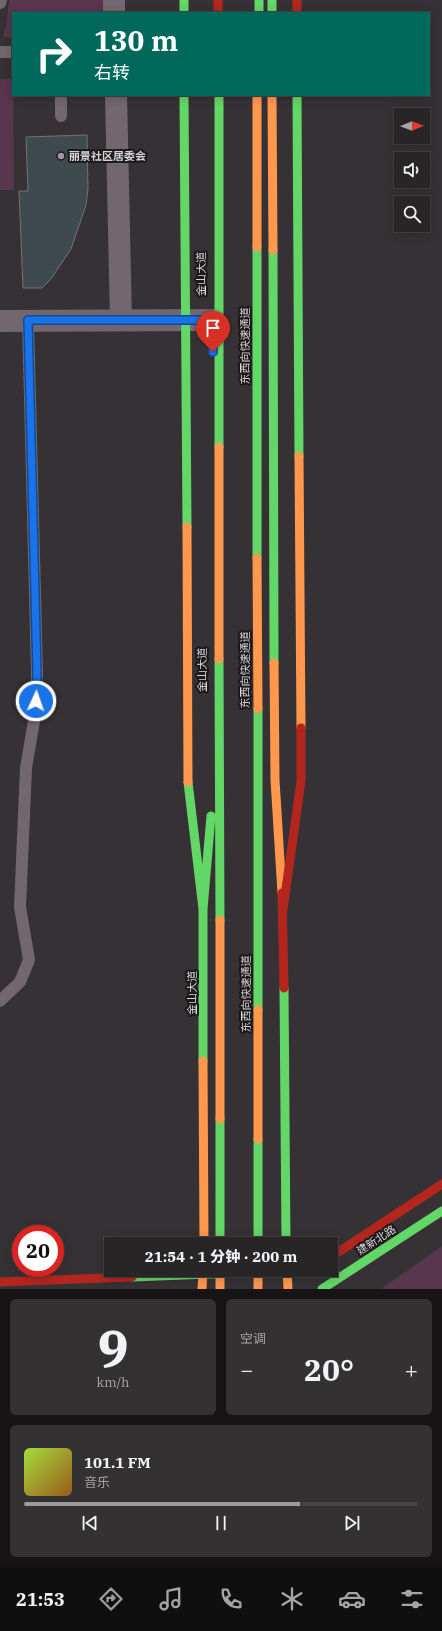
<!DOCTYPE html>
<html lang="zh">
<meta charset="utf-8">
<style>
body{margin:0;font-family:"IBM Plex Serif","Noto Sans SC",serif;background:#343133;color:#f1f3f6;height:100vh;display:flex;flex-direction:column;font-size:15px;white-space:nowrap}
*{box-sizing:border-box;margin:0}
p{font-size:13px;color:#a5a5a7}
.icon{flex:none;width:22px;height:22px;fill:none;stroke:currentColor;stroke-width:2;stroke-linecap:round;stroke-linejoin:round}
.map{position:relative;height:1289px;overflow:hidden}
.drawer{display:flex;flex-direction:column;gap:10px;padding:10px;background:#161415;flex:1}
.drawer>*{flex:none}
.hud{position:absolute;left:12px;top:12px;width:418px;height:84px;border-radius:0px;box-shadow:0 2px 10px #0003,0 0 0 1px #444244;background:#00695c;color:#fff;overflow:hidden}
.needle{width:26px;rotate:89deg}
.fabs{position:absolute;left:394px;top:108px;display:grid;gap:8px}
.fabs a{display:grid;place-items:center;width:36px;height:36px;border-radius:0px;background:#282527;box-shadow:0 2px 10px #0003,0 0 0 1px #444244;font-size:20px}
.speed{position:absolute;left:12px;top:1225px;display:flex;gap:8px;font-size:20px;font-weight:700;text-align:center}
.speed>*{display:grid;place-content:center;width:52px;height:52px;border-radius:50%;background:#282527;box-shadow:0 2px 10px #0003,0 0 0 1px #444244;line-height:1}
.speed .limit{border:6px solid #d22;background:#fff;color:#111}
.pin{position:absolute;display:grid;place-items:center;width:34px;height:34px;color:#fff;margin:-41px -17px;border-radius:50% 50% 50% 0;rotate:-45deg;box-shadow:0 0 4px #0007}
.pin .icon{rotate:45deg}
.me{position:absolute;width:44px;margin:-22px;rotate:3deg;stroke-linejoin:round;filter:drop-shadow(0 0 3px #0008)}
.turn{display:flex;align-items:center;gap:14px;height:84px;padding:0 16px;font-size:18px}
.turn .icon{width:52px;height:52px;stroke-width:2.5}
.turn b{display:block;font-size:28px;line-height:34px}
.big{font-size:30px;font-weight:800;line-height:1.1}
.drawer .widget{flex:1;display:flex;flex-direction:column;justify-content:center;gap:6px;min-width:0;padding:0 14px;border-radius:6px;background:#343133}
.drawer .dial{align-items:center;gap:0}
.dial b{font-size:52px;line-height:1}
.song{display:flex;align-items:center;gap:12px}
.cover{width:48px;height:48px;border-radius:6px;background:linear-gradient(135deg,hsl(80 70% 55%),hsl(30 70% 35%))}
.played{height:4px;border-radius:2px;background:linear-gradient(90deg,#9f9a9d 70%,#444244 70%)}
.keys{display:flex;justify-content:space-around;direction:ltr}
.heat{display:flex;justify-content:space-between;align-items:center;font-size:22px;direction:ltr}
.drawer .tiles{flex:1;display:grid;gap:10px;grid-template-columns:1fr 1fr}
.widget:last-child{grid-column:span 2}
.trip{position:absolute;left:104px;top:1237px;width:234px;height:40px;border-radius:0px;background:#282527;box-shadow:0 2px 10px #0003,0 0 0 1px #444244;font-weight:800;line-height:40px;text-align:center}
.dock{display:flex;height:64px;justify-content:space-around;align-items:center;background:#100f10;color:#a5a5a7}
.dock .icon{width:28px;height:28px}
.dock .active{color:#9f9a9d}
.dock b{font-size:18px;color:#f1f3f6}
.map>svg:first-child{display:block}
.green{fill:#58364e}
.building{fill:#3e4a4d;stroke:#747476}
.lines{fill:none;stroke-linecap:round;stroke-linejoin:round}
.lane{stroke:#72676f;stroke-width:12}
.street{stroke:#72676f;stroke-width:22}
.fast{stroke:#63d668;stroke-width:9}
.slow{stroke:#ff974d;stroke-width:9}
.jam{stroke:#b3261e;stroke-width:9}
.fast-bridge{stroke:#63d668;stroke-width:9}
.slow-bridge{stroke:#ff974d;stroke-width:9}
.route-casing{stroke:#114b97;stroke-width:10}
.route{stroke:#1a73e8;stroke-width:7}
.poi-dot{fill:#9f9a9d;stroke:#1c191b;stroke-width:1.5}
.labels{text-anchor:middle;stroke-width:4;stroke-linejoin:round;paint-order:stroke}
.poi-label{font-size:11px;font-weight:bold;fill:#d7d2d5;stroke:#1c191b;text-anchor:start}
.street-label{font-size:11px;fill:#d7d2d5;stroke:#1c191b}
</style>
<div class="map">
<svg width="442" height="1289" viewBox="0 0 442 1289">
<rect width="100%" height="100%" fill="#363134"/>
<path class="green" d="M9 0H102L106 2V13H13V37H3L7 21Z
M0 79H13L14 190H0Z
M442 1246V1289H381Z"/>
<path class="building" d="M87 135 88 189 86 205 71 249 51 279 42 288H23L19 191H28L26 137Z"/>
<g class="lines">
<path class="lane" d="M0 3 1 0
M0 52H13
M61 116V95
M0 1001 20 982 29 960 20 907 26 768 35 715 37 673 28 320"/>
<path class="street" d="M114 0V13
M116 95 121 320
M0 321 213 320"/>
<path class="fast" d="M184 0V13
M259 0V13
M272 0V13
M219 95V447
M297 95 299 456
M257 247V558
M273 250 274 663
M219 659 220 920
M258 709V1010
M188 782 203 909
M284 988 286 1244
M203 1061V909L211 816
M220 1119V1244
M258 1139V1244
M132 1277 287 1271
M322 1289 442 1211"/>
<path class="slow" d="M257 95V247
M272 95 273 250
M219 447V659
M299 456 301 728
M257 558 258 709
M274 663 275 780 282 893
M220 920V1119
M258 1010V1139
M203 1061 204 1244
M287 1270 288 1289
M202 1289 203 1270"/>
<path class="jam" d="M218 0V13
M297 0V13
M282 893 284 988
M283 910 301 781V728
M331 1257 442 1184
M0 1282 132 1277"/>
<path class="fast-bridge" d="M184 95 187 527"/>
<path class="slow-bridge" d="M187 527 188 782
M220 1270V1289
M258 1270V1289"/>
</g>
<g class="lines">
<defs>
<path id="route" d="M36 701 37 673 28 320H213V352"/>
</defs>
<use href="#route" class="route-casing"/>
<use href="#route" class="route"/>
</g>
<circle class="poi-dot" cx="61" cy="156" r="4"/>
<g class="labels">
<g class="poi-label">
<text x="69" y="160">丽景社区居委会</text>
</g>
<g class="street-label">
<text transform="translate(201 274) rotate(-90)" y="4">金山大道</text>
<text transform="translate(245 346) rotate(-90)" y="4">东西向快速通道</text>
<text transform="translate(202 670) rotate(-90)" y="4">金山大道</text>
<text transform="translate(245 670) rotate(-90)" y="4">东西向快速通道</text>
<text transform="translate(192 993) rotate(-90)" y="4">金山大道</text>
<text transform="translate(246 994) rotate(-90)" y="4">东西向快速通道</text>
<text transform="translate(376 1240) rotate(-33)" y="4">建新北路</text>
</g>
</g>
</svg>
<div class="fabs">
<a><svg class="needle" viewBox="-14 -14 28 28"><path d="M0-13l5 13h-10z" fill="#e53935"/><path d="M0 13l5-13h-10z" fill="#a5a5a7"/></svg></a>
<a><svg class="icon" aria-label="sound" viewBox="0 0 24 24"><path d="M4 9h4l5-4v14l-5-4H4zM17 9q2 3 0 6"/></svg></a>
<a><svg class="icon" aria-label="search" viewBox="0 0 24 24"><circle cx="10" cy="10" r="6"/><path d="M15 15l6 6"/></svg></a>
</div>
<div class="speed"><div class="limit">20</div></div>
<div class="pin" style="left:213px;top:352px;background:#d93025"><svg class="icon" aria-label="arrive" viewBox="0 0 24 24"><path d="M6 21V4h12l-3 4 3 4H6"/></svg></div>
<svg class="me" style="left:36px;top:701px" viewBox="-20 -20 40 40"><circle r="17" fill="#1a73e8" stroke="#fff" stroke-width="3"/><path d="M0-11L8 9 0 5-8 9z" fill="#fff"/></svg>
<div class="trip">21:54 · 1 分钟 · 200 m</div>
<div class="hud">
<div class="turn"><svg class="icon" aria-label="right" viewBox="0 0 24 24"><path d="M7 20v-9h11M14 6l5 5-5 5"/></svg><div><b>130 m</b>右转</div></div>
</div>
</div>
<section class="drawer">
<div class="tiles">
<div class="widget dial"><b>9</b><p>km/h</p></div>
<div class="widget"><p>空调</p>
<div class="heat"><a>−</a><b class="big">20°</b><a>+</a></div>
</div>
<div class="widget">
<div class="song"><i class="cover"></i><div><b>101.1 FM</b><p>音乐</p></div></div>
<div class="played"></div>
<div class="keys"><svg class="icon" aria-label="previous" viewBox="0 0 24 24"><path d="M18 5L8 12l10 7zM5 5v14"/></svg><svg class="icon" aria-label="pause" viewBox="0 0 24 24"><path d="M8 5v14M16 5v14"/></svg><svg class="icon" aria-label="next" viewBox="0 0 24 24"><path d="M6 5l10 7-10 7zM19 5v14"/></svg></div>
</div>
</div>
</section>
<nav class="dock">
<b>21:53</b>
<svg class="icon active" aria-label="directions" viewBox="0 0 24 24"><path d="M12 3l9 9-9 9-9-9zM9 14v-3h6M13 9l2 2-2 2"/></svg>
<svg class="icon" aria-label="music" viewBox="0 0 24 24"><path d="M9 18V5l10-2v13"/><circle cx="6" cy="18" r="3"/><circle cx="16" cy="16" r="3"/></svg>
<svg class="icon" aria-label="phone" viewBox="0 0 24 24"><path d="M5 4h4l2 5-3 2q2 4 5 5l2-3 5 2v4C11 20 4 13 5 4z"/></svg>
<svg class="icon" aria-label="climate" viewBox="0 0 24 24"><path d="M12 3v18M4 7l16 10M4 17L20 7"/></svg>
<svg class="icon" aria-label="car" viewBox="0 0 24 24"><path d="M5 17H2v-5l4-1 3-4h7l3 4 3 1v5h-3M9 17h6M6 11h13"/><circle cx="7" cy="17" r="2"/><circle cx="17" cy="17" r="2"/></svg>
<svg class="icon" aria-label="filters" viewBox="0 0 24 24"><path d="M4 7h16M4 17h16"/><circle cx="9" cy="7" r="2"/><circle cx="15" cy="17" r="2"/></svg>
</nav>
